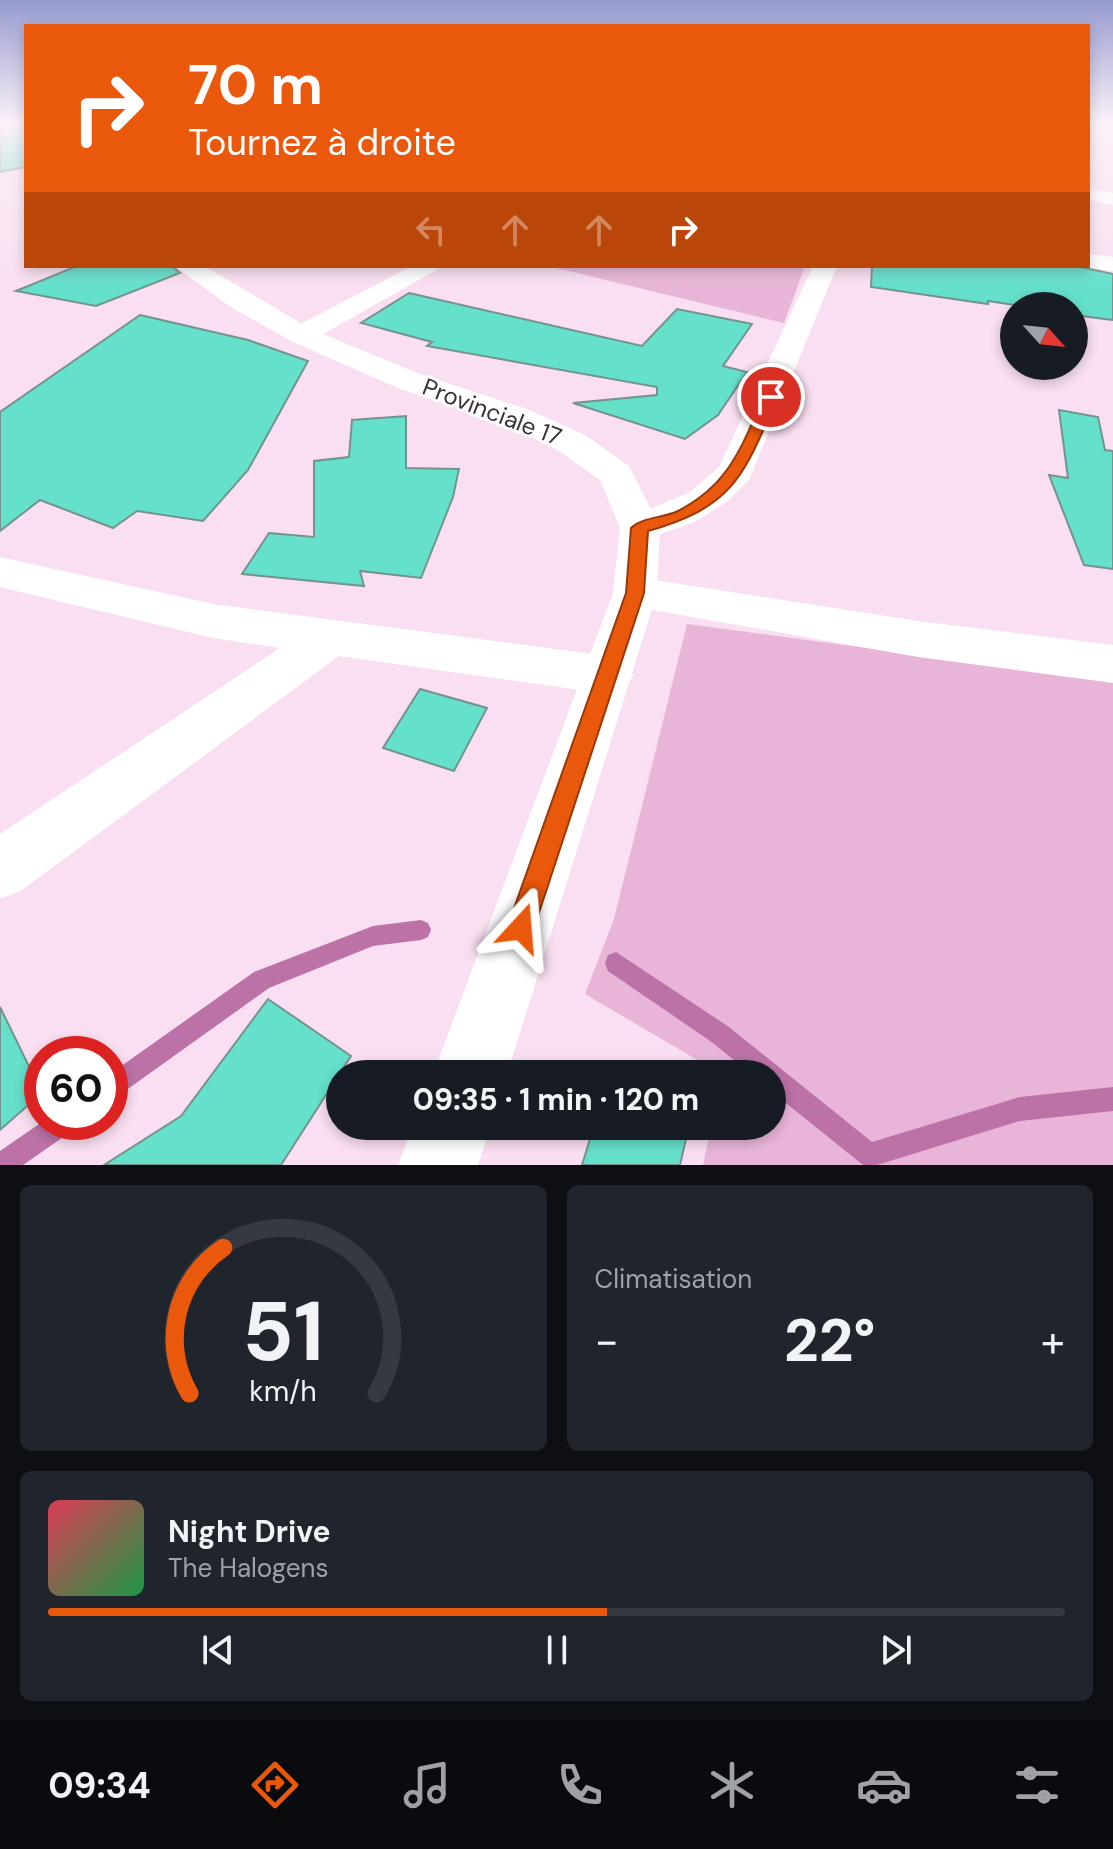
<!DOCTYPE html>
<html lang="fr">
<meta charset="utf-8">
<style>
body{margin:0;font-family:"DM Sans",sans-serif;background:#20242c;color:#f1f3f6;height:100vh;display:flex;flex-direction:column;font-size:30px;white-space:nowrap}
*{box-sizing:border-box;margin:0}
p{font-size:26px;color:#9ea1a6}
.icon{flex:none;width:44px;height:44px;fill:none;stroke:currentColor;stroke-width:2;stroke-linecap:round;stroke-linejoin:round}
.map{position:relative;height:1165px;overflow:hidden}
.panel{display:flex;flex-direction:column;gap:20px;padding:20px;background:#0d0f14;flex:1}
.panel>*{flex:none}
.hud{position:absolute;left:24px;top:24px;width:1066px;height:244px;border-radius:0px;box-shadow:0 4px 12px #0003;background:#ea580c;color:#fff;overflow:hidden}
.needle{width:52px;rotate:117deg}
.controls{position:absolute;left:1000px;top:292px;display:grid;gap:16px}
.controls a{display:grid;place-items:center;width:88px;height:88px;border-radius:50%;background:#171b24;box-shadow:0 4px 12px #0003;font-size:40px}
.speed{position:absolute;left:24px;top:1036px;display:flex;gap:16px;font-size:40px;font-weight:700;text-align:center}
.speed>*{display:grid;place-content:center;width:104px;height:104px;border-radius:50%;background:#171b24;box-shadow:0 4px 12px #0003;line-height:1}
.speed .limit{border:12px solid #d22;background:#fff;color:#111}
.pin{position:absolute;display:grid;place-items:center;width:68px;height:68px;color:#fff;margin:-34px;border:4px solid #fff;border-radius:50%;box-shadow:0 2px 8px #0007}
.me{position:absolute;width:88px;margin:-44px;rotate:19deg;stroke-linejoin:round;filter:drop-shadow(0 0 6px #0008)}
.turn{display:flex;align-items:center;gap:28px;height:168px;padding:0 32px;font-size:36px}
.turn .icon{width:104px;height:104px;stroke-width:2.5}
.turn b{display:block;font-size:56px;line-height:68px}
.lanes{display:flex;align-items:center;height:76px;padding:0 32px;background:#0003;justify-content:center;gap:40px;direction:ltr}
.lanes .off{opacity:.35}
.big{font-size:60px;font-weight:800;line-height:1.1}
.panel .widget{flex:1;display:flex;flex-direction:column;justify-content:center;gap:12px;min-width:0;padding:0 28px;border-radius:12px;background:#20242c}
.panel .dial{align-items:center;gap:0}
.dial svg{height:208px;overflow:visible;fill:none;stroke:#363941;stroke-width:7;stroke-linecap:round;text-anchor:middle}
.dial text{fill:#f1f3f6;stroke:none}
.song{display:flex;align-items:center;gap:24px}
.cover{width:96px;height:96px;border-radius:12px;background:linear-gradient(135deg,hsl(350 70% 55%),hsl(140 70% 35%))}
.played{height:8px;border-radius:4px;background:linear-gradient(90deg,#ea580c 55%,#363941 55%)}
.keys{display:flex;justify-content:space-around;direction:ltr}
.heat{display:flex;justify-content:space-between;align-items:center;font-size:44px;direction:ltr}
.panel .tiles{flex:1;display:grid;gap:20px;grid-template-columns:1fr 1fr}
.widget:last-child{grid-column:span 2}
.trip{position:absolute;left:326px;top:1060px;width:460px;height:80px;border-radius:40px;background:#171b24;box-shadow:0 4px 12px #0003;font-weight:800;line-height:80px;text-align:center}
.dock{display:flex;height:128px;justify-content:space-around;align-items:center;background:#090b0e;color:#9ea1a6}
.dock .icon{width:56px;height:56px}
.dock .current{color:#ea580c}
.dock b{font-size:36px;color:#f1f3f6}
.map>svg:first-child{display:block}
.green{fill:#e8b5d8}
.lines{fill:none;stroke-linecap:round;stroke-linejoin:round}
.stream{fill:#bc72a7;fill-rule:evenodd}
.building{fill:#65e0cb;stroke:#74938c;stroke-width:2}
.minor{fill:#fff;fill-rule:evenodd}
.primary{fill:#fff;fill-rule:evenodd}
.route{fill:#ea580c;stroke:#983908;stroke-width:2}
.labels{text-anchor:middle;stroke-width:6;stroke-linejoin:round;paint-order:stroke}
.street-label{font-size:24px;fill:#3a3037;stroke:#fff}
</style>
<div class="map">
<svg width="1113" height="1165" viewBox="0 0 1113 1165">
<rect width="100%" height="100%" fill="#f9dff1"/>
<path class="green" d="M548 266H805L784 323Z
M687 624 1113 681V1165H703L711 1126H772V1074H721L585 994 614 919Z"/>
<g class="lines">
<path class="stream" d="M421 920 428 923 431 930 428 937 421 940 373 946 269 988 118 1096 110 1100V1074L254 972 373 926Z
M616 952 729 1027 872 1142 1020 1097 1113 1087V1111L1020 1121 877 1165H863L772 1092V1074H751L713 1043 608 971 605 963 608 955Z
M42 1122H75L72 1131 23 1165H0V1151Z"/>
</g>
<path class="building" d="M6 124H26V167L0 172V134Z
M77 266H172L180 273 96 306 16 291Z
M872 266H1076L1113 274V320L1074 315V306H1021L988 301V304L871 287Z
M409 293 642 346 677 309 752 324 723 366 747 372 718 415 685 439 573 403 657 395V387L427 346 432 342 361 323Z
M140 315 248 340 308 361 248 470 203 521 137 511 113 528 40 500 0 531V412Z
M1059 410 1098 417 1105 450 1113 451V569L1084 565 1049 475 1068 478Z
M406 416V468L459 469 453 497 421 578 360 571 364 586 242 574 269 533 314 537V461L349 457 352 420Z
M420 689 487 708 454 771 383 748Z
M268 999 351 1056 281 1165H104L181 1116Z
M0 1007 42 1093 0 1130Z
M594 1126H689L680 1165H582Z"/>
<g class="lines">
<path class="minor" d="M1088 188 1113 193V205L1088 200Z
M1088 254 1113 257V271L1079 266H1088Z
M412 266H443L311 341H291L287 335 291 329Z
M813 266H837L749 480 728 501 695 522 640 541 626 537 620 528 626 519 690 492 719 467Z
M0 557 213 604 608 656 626 661 633 675 626 689 608 694 339 656 22 890 0 899V834L280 648 213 638 0 587Z
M635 577 918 621 1113 645V683L918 657 619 604 613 593 619 582Z"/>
<path class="primary" d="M175 266H204L311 329 420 374 527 409 585 435 629 466 660 528 657 593 507 1074H433L613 593 620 528 600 480 559 451 503 423 398 388 291 341 229 306Z
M413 1126H491L478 1165H398Z"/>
</g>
<linearGradient id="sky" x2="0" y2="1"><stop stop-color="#969ace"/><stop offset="0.43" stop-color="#fcf1f9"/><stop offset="1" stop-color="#fcf1f9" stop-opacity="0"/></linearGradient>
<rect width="1113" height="287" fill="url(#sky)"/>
<path class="route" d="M771 393 778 397C743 475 736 506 648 531L644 593 534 928 530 938 521 942 511 938 507 928 626 593 631 528C642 517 664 518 678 511 730 484 741 447 764 397Z"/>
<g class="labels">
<g class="street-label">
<text transform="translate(492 412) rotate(21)" y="8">Provinciale 17</text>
</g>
</g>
</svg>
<div class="controls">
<a><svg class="needle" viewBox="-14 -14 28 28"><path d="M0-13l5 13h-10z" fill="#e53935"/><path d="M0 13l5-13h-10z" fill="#9ea1a6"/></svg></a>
</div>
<div class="speed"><div class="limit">60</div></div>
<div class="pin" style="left:771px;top:397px;background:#d93025"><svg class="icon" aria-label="arrive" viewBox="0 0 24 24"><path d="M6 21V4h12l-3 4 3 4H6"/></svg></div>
<svg class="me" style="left:521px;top:928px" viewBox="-20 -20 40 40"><path d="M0-17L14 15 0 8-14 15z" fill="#ea580c" stroke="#fff" stroke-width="4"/></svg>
<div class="trip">09:35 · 1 min · 120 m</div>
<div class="hud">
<div class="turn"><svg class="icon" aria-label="right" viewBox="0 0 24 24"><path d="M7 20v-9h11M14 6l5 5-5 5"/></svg><div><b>70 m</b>Tournez à droite</div></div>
<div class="lanes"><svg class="icon off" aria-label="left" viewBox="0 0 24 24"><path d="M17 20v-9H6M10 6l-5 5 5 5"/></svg><svg class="icon off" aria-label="ahead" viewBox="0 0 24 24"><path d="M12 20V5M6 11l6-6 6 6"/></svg><svg class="icon off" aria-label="ahead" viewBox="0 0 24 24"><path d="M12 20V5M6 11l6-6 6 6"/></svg><svg class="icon" aria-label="right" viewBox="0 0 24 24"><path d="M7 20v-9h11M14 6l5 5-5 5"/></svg></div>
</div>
</div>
<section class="panel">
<div class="tiles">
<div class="widget dial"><svg viewBox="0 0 100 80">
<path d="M14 69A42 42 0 1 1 86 69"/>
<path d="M14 69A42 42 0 0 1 27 13" stroke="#ea580c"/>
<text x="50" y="56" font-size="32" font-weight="700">51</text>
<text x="50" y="72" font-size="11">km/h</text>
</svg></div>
<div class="widget"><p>Climatisation</p>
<div class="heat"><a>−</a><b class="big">22°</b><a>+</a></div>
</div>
<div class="widget">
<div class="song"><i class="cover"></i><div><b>Night Drive</b><p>The Halogens</p></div></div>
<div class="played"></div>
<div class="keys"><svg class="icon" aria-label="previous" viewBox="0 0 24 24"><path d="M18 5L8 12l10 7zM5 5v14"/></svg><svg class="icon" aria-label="pause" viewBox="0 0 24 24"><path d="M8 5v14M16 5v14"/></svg><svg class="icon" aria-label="next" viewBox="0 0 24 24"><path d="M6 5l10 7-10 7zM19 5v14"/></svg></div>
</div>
</div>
</section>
<nav class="dock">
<b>09:34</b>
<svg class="icon current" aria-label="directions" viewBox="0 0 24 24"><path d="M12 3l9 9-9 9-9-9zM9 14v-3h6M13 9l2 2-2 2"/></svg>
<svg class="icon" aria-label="music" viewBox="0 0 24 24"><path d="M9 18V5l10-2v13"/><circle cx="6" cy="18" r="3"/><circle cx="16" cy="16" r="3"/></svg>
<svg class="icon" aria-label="phone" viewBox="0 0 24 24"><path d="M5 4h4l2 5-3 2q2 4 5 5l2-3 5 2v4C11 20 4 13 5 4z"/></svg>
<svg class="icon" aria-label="climate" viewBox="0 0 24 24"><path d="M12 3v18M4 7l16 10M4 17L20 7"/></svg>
<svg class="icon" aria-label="car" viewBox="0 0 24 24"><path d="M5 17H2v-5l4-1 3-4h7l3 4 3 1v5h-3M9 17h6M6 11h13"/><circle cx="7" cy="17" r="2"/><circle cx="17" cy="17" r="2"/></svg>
<svg class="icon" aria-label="filters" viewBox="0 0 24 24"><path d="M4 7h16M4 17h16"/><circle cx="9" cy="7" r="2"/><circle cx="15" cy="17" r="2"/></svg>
</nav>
